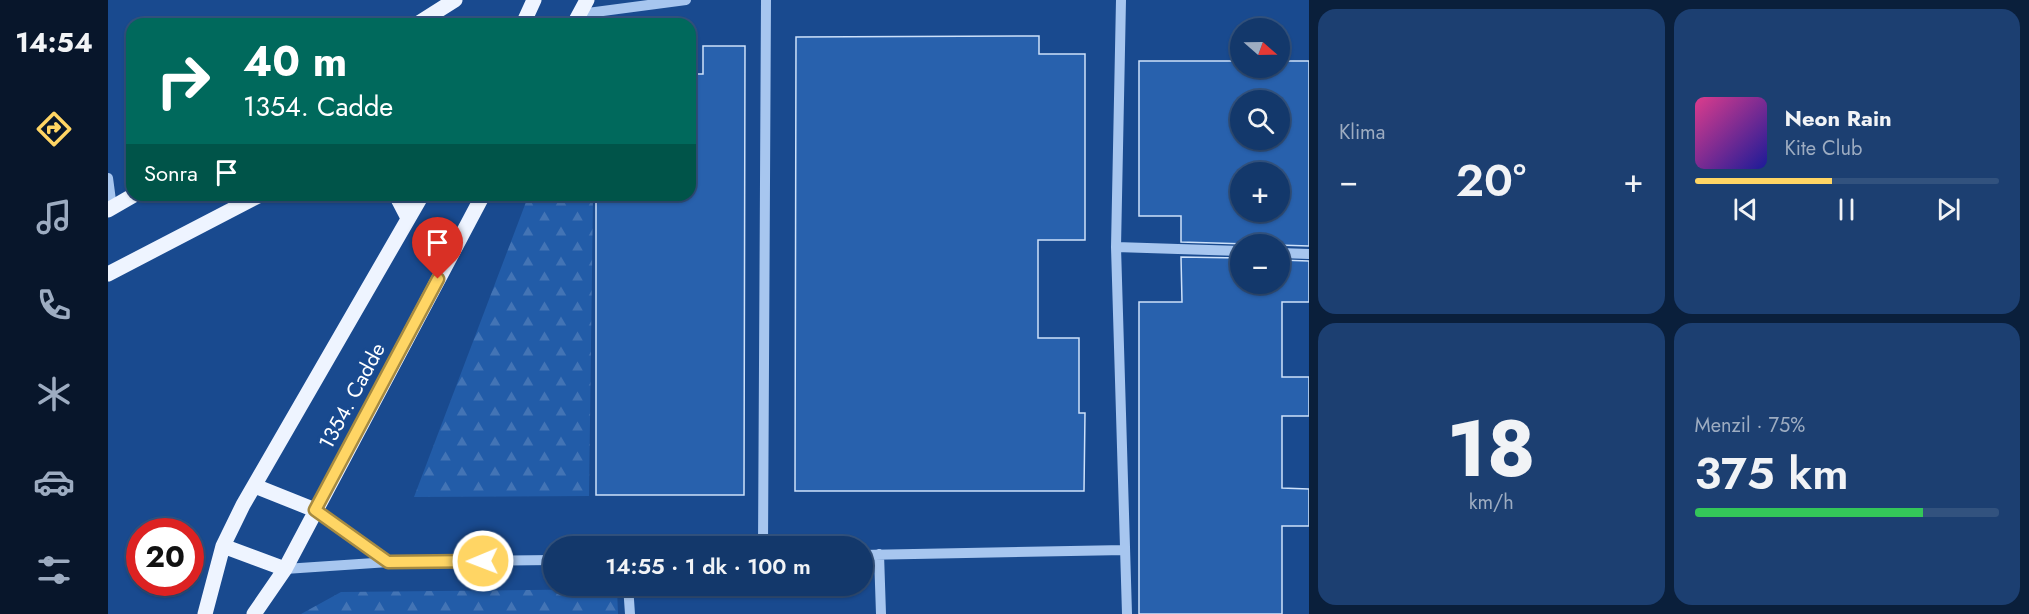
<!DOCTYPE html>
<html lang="tr">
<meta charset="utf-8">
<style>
body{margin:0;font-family:Jost,sans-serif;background:#1c3f71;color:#f1f3f6;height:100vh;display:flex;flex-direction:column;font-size:22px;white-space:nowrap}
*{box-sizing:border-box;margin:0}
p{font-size:20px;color:#9dacc1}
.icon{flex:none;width:33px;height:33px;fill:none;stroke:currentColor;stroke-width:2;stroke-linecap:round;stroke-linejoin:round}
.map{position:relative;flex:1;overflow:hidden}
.side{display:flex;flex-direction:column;gap:9px;padding:9px;background:#0a1f3b;width:720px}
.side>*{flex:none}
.guide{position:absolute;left:18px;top:18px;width:570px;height:183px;border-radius:18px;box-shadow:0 2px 4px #0004,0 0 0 2px #32527e;background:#00695c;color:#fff;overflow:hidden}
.needle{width:39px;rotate:110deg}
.buttons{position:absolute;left:1122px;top:18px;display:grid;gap:12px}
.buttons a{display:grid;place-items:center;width:60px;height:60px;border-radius:50%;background:#13386b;box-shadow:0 2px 4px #0004,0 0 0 2px #32527e;font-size:30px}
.speed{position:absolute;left:18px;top:518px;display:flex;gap:12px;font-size:30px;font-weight:700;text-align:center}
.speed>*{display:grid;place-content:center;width:78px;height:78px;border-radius:50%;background:#13386b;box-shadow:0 2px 4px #0004,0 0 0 2px #32527e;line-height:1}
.speed .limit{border:9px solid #d22;background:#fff;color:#111}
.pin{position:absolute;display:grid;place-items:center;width:51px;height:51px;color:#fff;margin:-62px -26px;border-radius:50% 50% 50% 0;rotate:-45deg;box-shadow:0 0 6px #0007}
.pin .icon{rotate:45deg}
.me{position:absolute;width:66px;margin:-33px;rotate:269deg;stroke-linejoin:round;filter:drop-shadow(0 0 4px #0008)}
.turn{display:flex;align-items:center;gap:21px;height:126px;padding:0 18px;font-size:27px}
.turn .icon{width:78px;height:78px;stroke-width:2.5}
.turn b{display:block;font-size:42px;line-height:51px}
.then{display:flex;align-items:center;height:57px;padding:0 18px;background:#0003;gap:12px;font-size:22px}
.big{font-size:45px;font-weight:600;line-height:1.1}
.side .card{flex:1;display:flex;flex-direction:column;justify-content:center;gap:9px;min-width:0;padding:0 21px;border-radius:18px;background:#1c3f71}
.side .dial{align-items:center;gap:0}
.dial b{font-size:78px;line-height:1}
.song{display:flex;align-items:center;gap:18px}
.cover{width:72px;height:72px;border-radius:9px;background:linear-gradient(135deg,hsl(330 70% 55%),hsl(240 70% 35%))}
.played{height:6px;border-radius:3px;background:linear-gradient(90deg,#ffd564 45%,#32527e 45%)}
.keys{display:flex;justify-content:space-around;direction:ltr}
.heat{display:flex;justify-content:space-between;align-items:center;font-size:33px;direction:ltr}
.charge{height:9px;border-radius:4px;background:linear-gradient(90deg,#34c759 75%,#32527e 0)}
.side .tiles{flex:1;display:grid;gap:9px;grid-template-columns:repeat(2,1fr)}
.trip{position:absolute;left:435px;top:536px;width:330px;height:60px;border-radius:30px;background:#13386b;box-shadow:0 2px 4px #0004,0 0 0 2px #32527e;font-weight:600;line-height:60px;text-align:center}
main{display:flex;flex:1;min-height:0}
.tab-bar{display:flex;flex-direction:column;width:108px;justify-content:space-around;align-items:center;background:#08162b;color:#9dacc1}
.tab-bar .icon{width:42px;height:42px}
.tab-bar .on{color:#ffd564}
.tab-bar b{font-size:27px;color:#f1f3f6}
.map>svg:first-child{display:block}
.forest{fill:url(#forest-firs)}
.building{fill:#2861ad;stroke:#cde1fa;stroke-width:1.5;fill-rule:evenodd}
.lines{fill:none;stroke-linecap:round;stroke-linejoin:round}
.minor{stroke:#a7c6ef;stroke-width:10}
.major{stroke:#eef4ff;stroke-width:15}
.route-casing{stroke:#a68a41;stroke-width:15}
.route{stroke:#ffd564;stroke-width:10}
.labels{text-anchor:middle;stroke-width:6;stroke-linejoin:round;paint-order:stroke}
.street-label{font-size:21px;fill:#fff;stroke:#194a8f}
</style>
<main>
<nav class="tab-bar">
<b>14:54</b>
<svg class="icon on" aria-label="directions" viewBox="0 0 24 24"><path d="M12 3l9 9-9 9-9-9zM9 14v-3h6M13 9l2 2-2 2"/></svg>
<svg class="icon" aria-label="music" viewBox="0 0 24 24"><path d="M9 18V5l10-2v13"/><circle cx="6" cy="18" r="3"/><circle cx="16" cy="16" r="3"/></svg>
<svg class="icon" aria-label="phone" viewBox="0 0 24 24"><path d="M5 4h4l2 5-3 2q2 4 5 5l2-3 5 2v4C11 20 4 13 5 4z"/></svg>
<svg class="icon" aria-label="climate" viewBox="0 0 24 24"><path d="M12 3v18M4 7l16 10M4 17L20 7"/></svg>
<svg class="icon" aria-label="car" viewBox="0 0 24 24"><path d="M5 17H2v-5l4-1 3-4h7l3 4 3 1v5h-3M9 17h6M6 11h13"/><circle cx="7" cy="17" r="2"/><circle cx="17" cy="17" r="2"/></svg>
<svg class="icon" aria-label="filters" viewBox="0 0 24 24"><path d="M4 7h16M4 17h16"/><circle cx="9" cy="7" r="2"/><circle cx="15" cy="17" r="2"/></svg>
</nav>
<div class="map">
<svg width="1201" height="614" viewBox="0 0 1201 614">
<defs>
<pattern id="forest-firs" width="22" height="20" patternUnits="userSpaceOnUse" patternTransform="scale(1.5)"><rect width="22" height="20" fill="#225ca8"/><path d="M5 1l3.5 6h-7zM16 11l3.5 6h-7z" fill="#4374b5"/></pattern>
</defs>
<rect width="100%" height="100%" fill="#194a8f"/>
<path class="forest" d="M424 195H485L481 496 306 497 418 202Z
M509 589 510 614H193L233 592Z"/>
<path class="building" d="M931 36V54H977V240H930V338H971V413H977L976 491H687L688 37Z
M595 46H637L636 495H488V195H582V74H595Z
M1031 61H1132V68H1172V61H1201V246L1073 242V216H1031ZM1132 100H1172V140H1132ZM1132 172H1172V212H1132Z
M1073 257 1132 258V284H1172V260L1201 261V302H1174V377H1201V416H1174V488L1201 489V526H1174V614H1031V302H1074Z"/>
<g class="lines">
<path class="minor" d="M1013 0 1008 247 1019 614
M472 14 578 0
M0 178 4 208
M1008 247 1132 251
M1172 253 1201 254
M207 510 281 562
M655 546 658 0
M771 554 773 614
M754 555 1017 550
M177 569 281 562 446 560
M520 585 522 614"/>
<path class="major" d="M309 24 347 0
M415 24 426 0
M466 24 479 0
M288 195 300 218
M0 210 26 195
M0 274 152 195
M147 486 207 510
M115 546 177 569
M97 614 115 546 135 505 314 195
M146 614 177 569 375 195"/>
</g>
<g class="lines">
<defs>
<path id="route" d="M330 279 207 510 280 562 375 561"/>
</defs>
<use href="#route" class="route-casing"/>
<use href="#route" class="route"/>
</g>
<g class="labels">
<g class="street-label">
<text transform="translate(244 396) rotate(-62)" y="7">1354. Cadde</text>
</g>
</g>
</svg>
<div class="buttons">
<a><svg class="needle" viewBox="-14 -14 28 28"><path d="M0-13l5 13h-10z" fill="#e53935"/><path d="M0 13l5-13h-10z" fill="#9dacc1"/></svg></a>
<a><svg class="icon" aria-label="search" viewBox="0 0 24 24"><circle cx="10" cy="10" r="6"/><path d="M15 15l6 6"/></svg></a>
<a>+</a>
<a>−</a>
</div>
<div class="speed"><div class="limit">20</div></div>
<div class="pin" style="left:330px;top:279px;background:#d93025"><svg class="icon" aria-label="arrive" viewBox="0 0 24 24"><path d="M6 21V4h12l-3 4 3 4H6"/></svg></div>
<svg class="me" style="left:375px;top:561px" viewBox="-20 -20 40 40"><circle r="17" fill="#ffd564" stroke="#fff" stroke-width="3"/><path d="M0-11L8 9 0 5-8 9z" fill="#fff"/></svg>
<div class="trip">14:55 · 1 dk · 100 m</div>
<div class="guide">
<div class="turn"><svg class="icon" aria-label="right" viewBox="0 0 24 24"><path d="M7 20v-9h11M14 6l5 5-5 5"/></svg><div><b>40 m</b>1354. Cadde</div></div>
<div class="then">Sonra<svg class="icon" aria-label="arrive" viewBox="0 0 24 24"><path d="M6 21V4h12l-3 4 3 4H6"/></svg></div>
</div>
</div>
<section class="side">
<div class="tiles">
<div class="card"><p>Klima</p>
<div class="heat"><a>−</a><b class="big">20°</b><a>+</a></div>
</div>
<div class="card">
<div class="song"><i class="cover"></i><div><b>Neon Rain</b><p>Kite Club</p></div></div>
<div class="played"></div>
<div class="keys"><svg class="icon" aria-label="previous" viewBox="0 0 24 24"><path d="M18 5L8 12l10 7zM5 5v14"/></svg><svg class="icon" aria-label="pause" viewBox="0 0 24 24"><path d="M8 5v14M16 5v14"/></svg><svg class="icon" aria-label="next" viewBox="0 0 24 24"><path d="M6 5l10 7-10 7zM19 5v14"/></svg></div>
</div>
<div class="card dial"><b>18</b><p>km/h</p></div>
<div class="card"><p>Menzil · 75%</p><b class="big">375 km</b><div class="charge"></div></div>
</div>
</section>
</main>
